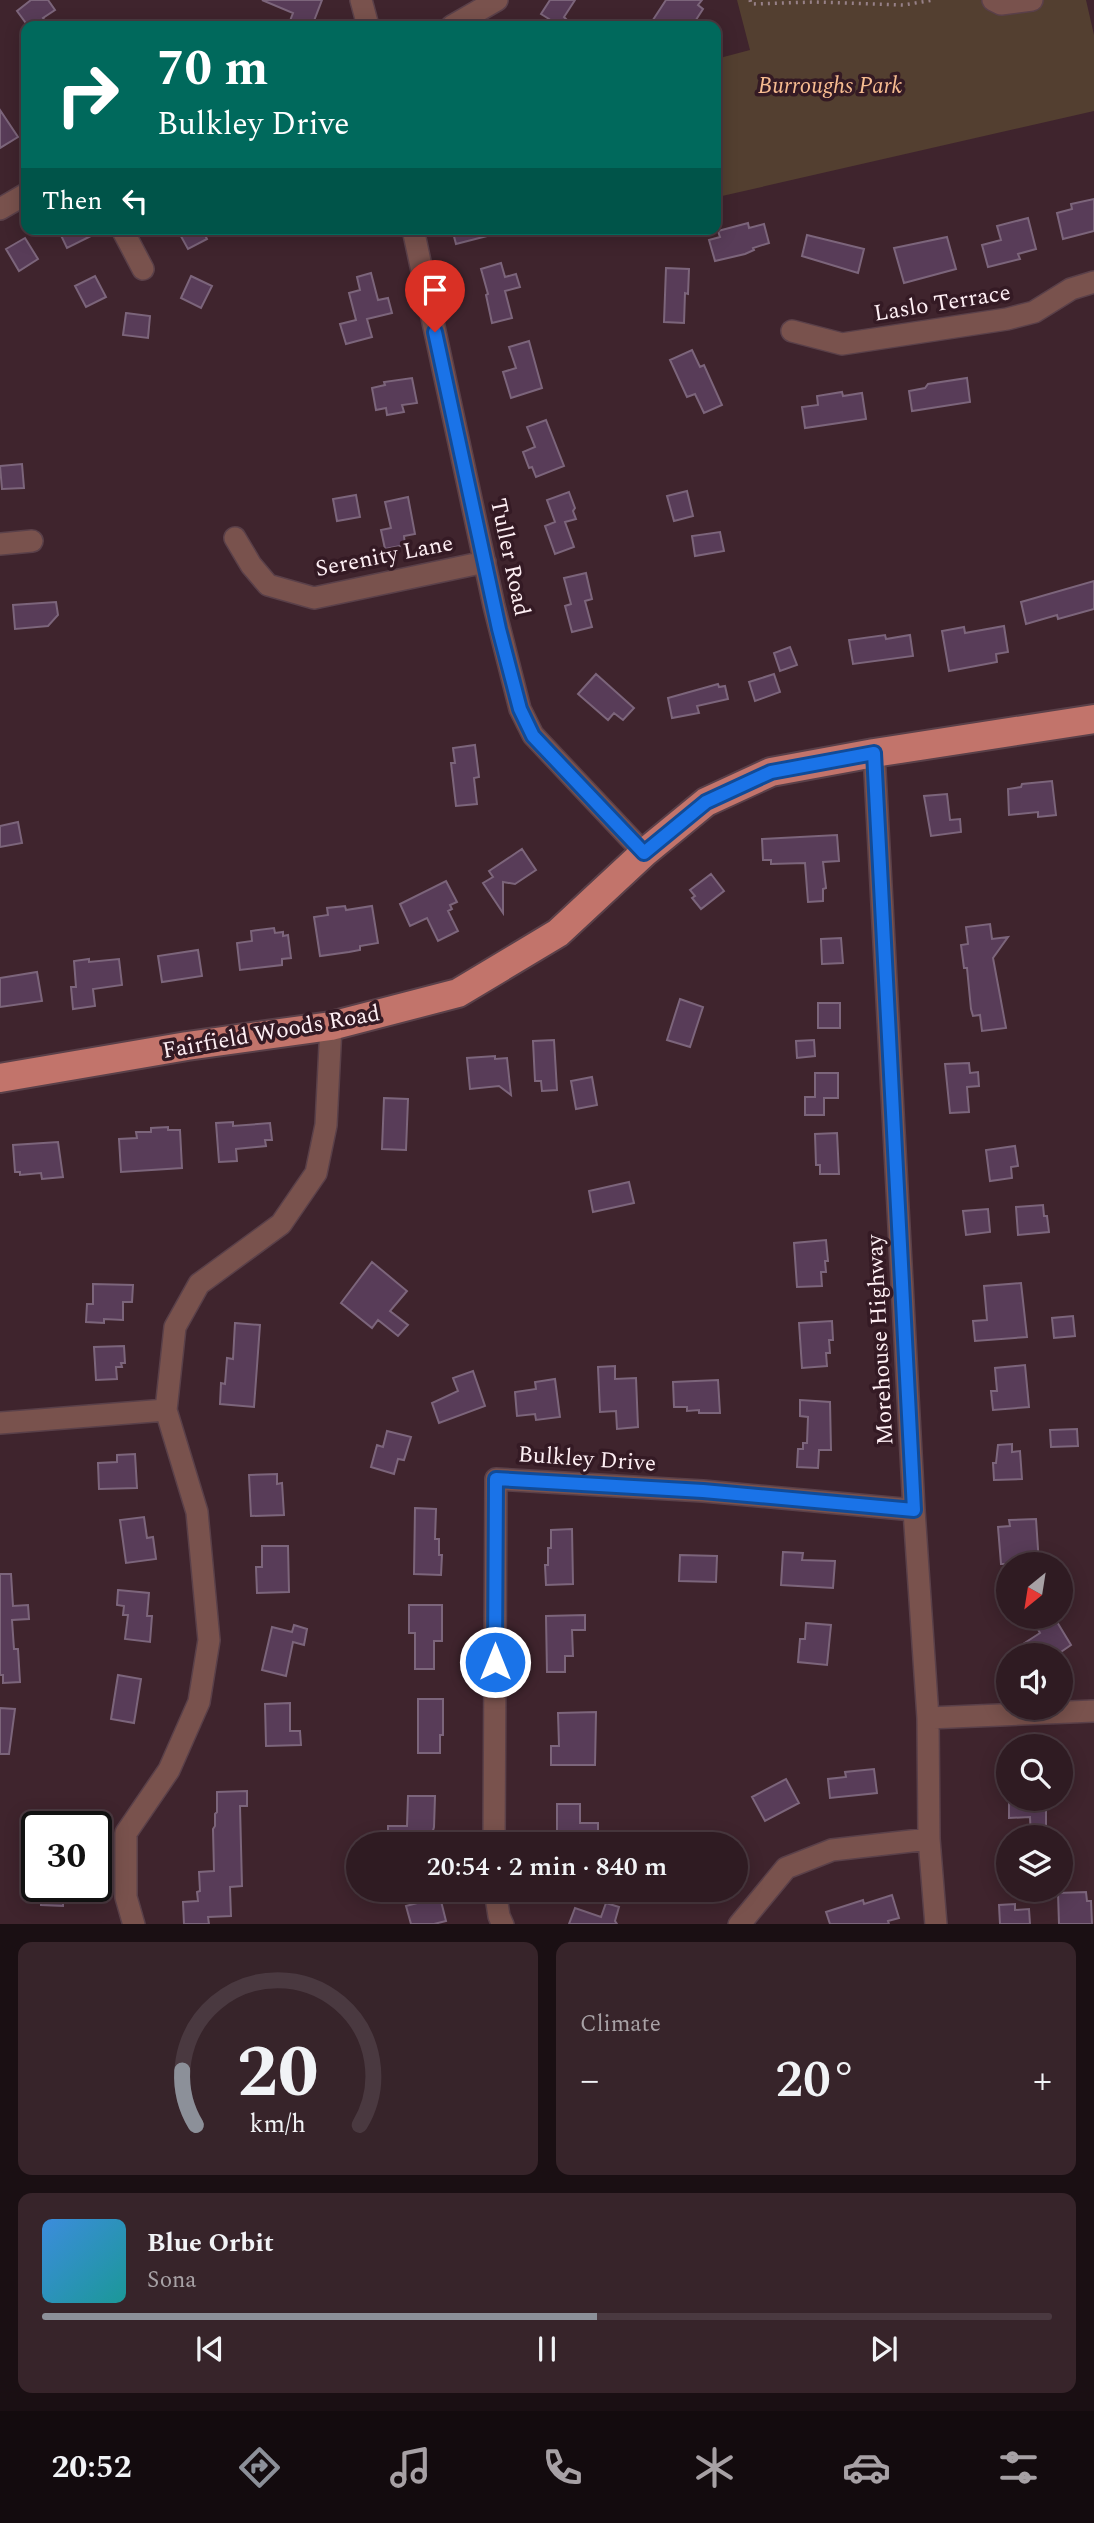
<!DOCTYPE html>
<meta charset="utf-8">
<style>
body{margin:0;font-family:Spectral,serif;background:#37242a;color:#f1f3f6;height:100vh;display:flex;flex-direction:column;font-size:26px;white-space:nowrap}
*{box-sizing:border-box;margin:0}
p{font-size:23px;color:#a7a1a5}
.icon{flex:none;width:38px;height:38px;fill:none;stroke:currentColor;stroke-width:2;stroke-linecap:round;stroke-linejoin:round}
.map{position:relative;height:1924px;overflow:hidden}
.side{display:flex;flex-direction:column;gap:18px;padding:18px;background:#1a0f13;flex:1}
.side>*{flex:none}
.guide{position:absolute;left:21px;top:21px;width:700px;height:214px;border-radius:14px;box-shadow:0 4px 18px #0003,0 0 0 2px #4a3940;background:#00695c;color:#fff;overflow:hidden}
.needle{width:46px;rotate:210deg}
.tools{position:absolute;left:996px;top:1552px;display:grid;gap:14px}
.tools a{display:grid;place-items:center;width:77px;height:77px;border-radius:50%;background:#2f1b22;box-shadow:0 4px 18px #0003,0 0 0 2px #4a3940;font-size:35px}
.speed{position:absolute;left:21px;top:1811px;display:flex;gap:14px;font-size:35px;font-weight:700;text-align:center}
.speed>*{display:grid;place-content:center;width:91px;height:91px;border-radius:50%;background:#2f1b22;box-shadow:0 4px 18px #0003,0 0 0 2px #4a3940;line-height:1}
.speed .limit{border:4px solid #111;border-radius:10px;background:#fff;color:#111}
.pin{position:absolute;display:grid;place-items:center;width:60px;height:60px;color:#fff;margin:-72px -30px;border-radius:50% 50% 50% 0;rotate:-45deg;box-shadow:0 0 7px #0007}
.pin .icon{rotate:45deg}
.me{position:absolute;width:77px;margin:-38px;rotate:0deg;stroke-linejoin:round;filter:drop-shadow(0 0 5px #0008)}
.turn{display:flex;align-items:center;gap:24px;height:147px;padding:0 21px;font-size:32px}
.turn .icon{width:91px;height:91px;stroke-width:2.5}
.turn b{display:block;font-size:49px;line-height:60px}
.then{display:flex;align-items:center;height:66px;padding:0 21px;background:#0003;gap:14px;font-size:26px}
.big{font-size:52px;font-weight:600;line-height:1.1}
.side .tile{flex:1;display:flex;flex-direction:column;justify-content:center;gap:10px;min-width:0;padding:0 24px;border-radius:14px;background:#37242a}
.side .dial{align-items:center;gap:0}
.dial svg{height:182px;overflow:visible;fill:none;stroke:#4a3940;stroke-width:7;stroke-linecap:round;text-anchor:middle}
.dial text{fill:#f1f3f6;stroke:none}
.song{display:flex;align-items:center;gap:21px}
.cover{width:84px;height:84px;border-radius:10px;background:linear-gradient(135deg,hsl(210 70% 55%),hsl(180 70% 35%))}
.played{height:7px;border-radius:4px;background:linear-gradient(90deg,#8c9099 55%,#4a3940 55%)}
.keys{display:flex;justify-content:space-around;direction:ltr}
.heat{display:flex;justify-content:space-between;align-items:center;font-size:38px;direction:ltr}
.side .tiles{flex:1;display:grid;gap:18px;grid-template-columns:1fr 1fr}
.tile:last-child{grid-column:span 2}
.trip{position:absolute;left:346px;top:1832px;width:402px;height:70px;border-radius:35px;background:#2f1b22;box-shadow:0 4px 18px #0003,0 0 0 2px #4a3940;font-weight:600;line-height:70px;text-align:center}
.tab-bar{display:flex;height:112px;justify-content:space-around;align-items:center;background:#130b0e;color:#a7a1a5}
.tab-bar .icon{width:49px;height:49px}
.tab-bar .on{color:#8c9099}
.tab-bar b{font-size:32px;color:#f1f3f6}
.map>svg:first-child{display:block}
.green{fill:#533f30}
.building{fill:#583c58;stroke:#7c657b;stroke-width:2}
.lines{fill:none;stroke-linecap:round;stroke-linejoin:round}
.minor-casing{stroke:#5a4049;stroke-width:24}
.major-casing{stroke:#5a4049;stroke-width:32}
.path{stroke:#978188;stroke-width:3.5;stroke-dasharray:2 5;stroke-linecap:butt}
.minor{stroke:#79524d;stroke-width:21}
.major{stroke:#c2746b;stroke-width:28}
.route-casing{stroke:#114b97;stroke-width:18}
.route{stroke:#1a73e8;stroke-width:12}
.labels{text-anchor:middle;stroke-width:7;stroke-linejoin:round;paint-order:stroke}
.park-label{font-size:23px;font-style:italic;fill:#f7bc91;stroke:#341a24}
.street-label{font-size:23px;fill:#feeff4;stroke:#341a24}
</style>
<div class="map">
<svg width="1094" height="1925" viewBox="0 0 1094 1925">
<rect width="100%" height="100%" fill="#3f242d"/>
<path class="green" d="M737 0H1086L1094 35V111L722 196 716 169V59L750 50Z"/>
<path class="building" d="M31 0H48L55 10 43 18 49 26H28L17 11Z
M262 0H322L312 26H288L293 13Z
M550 0H575L564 17 573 26H544L549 19 541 14Z
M666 0H702L698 5 703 9 692 26H649Z
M0 110 18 137 0 148Z
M1094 199V231L1063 239 1057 213 1072 209 1071 204Z
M1028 218 1036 249 1018 254 1020 259 988 267 982 245 1001 240 997 226Z
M748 223 749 228 764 224 769 243 753 248 754 250 745 254 715 261 709 240 720 237 718 231Z
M58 229H105L67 248Z
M177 229H202L207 239 188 249Z
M452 229H494L495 234 456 244Z
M807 235 864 249 858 273 802 256Z
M947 237 956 269 904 283 894 248Z
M25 238 38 259 19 271 6 249Z
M501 263 505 277 516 274 520 287 505 291 512 318 492 323 486 295 488 294 481 269Z
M666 268 689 269 688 294 685 293 684 323 664 322Z
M371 273 378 300 388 298 392 313 367 319 372 337 346 344 340 324 356 320 349 293 360 290 357 277Z
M95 276 106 297 86 307 75 286Z
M191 276 212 286 201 308 181 298Z
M126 313 150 316 148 338 123 335Z
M529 341 542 388 511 398 503 372 516 368 509 347Z
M692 350 700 367 704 365 722 405 704 413 695 394 687 397 670 360Z
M412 378 417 403 402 405 404 412 387 415 386 408 376 410 372 388 385 385 384 382Z
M967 378 970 402 912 411 909 391 925 388 928 384Z
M842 392 843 396 862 393 866 419 805 428 802 407 818 405 817 396Z
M546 420 564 466 536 477 532 467 529 468 523 452 535 447 527 427Z
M22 464 24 488 2 489 0 466Z
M687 491 693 516 674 521 667 496Z
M569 492 575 508 573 511 576 519 565 522 574 547 555 554 545 526 555 522 547 500Z
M356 495 360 517 337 521 333 499Z
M408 497 415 534 404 536 405 545 385 549 381 530 391 528 385 502Z
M720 532 724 551 695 556 692 536Z
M586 573 592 599 585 601 592 627 572 632 565 606 571 604 564 578Z
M1094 581V609L1058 619 1057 615 1026 624 1021 602Z
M56 602 58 615 48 626 15 629 13 605Z
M1004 626 1008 652 996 654 997 662 949 671 942 631 964 627 965 633Z
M885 635 886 639 910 635 913 656 853 664 849 640Z
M790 647 797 665 780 671 774 653Z
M596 674 634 708 623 720 614 713 608 720 578 694Z
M774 674 780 692 755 701 749 682Z
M718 684 719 687 725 686 728 699 697 706 699 713 672 718 668 698Z
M475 745 479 777 474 778 477 804 456 806 451 763H455L453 748Z
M1052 781 1056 815 1038 817V812L1009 815 1008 789 1021 787 1022 784Z
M947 794 950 820 960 819 961 832 931 836 924 796Z
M18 822 22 843 0 847V826Z
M837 835 839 861 823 862 826 888 823 889V901L808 902 805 863 771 864V860H763L762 839Z
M522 849 536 870 515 884 503 882V913L483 883 493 877 489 871Z
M711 874 724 891 701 909 692 898 695 896 690 890Z
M446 881 457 902 450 905 452 909 448 911 458 931 438 941 427 918 410 926 400 904Z
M345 906 346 910 372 906 378 943 360 946V950L349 952 320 956 314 917 328 915 327 908Z
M990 924 992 939 1008 937 993 958 1006 1028 982 1031 980 1015 973 1016 971 1009 967 968H964L961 945 968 944 966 927Z
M274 928 275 933 283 932V936L288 935 291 958 282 959V965L240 970 237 943 252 941 251 931Z
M841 938 843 963 822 964 821 939Z
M198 950 202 976 162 982 158 956Z
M89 959V962L119 959 122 985 93 989 95 1006 73 1009 71 987H76L74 961Z
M37 972 42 1001 0 1007V978Z
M680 999 703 1007 690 1047 667 1040Z
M818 1003H840V1028H818Z
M554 1040 557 1090 542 1091 541 1081H535L533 1041Z
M814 1040 815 1056 797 1058 796 1041Z
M495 1056V1059L507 1058 511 1095 499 1086 470 1089 467 1058Z
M969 1063 970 1073 978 1072 979 1086 967 1087 969 1112 950 1113 945 1064Z
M815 1073H838V1098H824V1115H805V1097H815Z
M592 1077 597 1105 576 1109 571 1081Z
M384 1098 408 1099 406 1150 382 1149Z
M233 1122V1126L270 1123 272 1140H265L266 1146 236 1149 237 1161 219 1162 216 1123Z
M168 1127V1130H180L182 1168 121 1172 119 1139 137 1138 136 1132H151V1128Z
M837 1133 839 1174H820V1165H816L815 1134Z
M58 1142 63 1177 42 1179 41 1173 20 1175V1172H15L13 1145Z
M1015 1146 1018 1166 1011 1167 1012 1178 990 1181 986 1150Z
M629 1182 634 1203 593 1212 589 1191Z
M1043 1205 1044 1216H1047L1049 1232 1018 1235 1016 1207Z
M988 1209 990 1232 966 1235 963 1211Z
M826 1240 828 1261H825L826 1272H821L822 1286 797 1287 794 1243Z
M372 1262 407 1291 390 1311 408 1325 398 1336 378 1320 372 1328 341 1303Z
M1021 1283 1027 1337 975 1341 973 1321 987 1320 984 1286Z
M93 1284 133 1285 132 1302H123V1320L104 1319V1323L86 1322 87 1304H93Z
M1073 1316 1075 1336 1054 1338 1052 1318Z
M832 1321 833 1340H829L830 1353H826L827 1366 802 1368 799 1323Z
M235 1323 260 1325 254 1407 220 1404 221 1383 225 1384 227 1358 233 1359Z
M124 1346 125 1363H121L122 1367H116L117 1379 96 1380 94 1347Z
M1025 1365 1029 1407 993 1410 991 1391H997L995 1368Z
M615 1366V1379L636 1378 638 1427 617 1429 616 1411 600 1412 598 1367Z
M473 1371 485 1406 439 1423 432 1403 458 1391 453 1378Z
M555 1379 560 1417 536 1420 535 1414 517 1416 515 1392 536 1389 535 1382Z
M718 1380 720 1413H699V1410L687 1411V1407H674L673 1382Z
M800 1400 830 1402 831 1450H819L818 1468 797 1467 798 1449H803V1443H807L808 1417 800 1416Z
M1077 1429 1078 1446 1051 1447 1050 1430Z
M387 1431 411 1437 404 1460 398 1459 394 1474 371 1467 377 1445 383 1447Z
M1012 1444V1452L1020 1451 1022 1479 994 1480 993 1463H996L998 1445Z
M135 1454 137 1488 99 1489 98 1463 117 1462V1455Z
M277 1474V1484L282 1483 284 1515 251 1516 249 1475Z
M415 1508 436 1509 435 1539H439V1555H442L441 1575 414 1574Z
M144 1517 147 1538 153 1537 156 1559 126 1563 120 1520Z
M1036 1519 1039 1564H1001L998 1527 1010 1526 1009 1520Z
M572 1529 573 1584 546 1585 545 1565H548V1548H551V1530Z
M262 1546H288L289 1592 257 1593 256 1567H262Z
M783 1552 803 1553 802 1560 835 1561 833 1588 781 1585Z
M680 1555 717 1556 716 1582 679 1581Z
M0 1574H11L13 1606 28 1605 29 1619 12 1620 14 1649H18L20 1682 3 1683V1675H0Z
M118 1590 149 1593 147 1616H152L150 1642 125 1639 128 1615H123L124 1606 117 1605Z
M409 1605H442V1641H434V1669H415V1633H409Z
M585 1615V1630H572L573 1656H565V1672H547L546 1616Z
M1050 1617H1054L1071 1645 1055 1656H1030L1023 1644 1040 1633 1036 1626Z
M806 1623 831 1625 827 1665 798 1662 800 1639H805Z
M294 1625 307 1629 304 1645 293 1642 286 1676 262 1670 272 1627 292 1632Z
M118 1675 141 1679 134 1723 111 1719Z
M418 1699H443V1735H440V1753H418Z
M290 1703V1731H300L301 1745 266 1746 265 1704Z
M0 1708 15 1709 9 1754H0Z
M596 1712 595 1765H551V1746H559L558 1713Z
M874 1769 877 1793 830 1798 828 1779 846 1777 845 1772Z
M786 1779 799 1803 765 1821 752 1797Z
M247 1791V1806H240L242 1886 230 1887 231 1916 208 1917 209 1924H184L183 1902 198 1901 197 1892 200 1891 199 1872 214 1871 213 1829 215 1826V1814L217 1812V1792Z
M408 1796H435L434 1827 432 1834H430V1844H388V1826H407Z
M1009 1799H1046V1838H1031L1030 1817 1009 1818Z
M557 1804H580V1823H598V1843L567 1844V1832L557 1833Z
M41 1886H63V1906L41 1905Z
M1086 1892 1087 1901H1091L1092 1924H1059L1058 1893Z
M892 1895 899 1918 888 1921 889 1924H830L826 1912 863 1900 864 1904Z
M440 1897 446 1921 434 1924H411L406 1906Z
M606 1903 619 1907 615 1921 617 1924H569L575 1908 601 1917Z
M1015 1904V1910L1029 1909 1030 1924H1000L999 1905Z"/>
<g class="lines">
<defs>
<path id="minor" d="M361 0 368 26
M993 0 1001 4 1032 0
M452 26 497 0
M0 209 26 194
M122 229 143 269
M413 229 494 606 520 709 533 735 644 853
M792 331 842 344 1007 319 1034 312 1071 289 1094 282
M235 538 251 565 268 585 314 598 485 562
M0 544 32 541
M874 753 914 1510 928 1718 929 1839 936 1925
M0 1423 166 1410
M928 1718 1094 1711
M494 1844 496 1479 703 1491 914 1510
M495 1890 499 1916 503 1925
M134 1925 126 1897V1833L169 1770 199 1702 209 1640 197 1512 166 1410 175 1327 199 1284 281 1224 316 1173 326 1125 331 1026
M739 1925 786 1868 832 1850 929 1839"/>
<path id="major" d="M0 1078 187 1046 331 1026 458 993 558 933 644 853 706 802 771 772 874 753 1094 719"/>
</defs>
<use href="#minor" class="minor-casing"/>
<use href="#major" class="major-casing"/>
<path class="path" d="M750 0 751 4 815 2 903 5 934 0"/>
<use href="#minor" class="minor"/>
<use href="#major" class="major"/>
</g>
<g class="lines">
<defs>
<path id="route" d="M435 332 499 629 520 709 533 736 644 853 706 802 771 772 874 753 914 1510 703 1491 496 1479 495 1662"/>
</defs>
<use href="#route" class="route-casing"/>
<use href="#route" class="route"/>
</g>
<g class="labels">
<g class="park-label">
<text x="830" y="93">Burroughs Park</text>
</g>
<g class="street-label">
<text transform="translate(942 302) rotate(-9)" y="8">Laslo Terrace</text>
<text transform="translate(384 555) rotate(-11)" y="8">Serenity Lane</text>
<text transform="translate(511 557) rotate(78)" y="8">Tuller Road</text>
<text transform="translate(271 1031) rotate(-10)" y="8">Fairfield Woods Road</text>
<text transform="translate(879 1340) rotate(-93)" y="8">Morehouse Highway</text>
<text transform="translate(587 1458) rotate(4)" y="8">Bulkley Drive</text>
</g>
</g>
</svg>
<div class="tools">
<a><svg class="needle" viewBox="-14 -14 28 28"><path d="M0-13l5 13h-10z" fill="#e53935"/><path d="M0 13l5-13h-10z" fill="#a7a1a5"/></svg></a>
<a><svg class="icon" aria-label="sound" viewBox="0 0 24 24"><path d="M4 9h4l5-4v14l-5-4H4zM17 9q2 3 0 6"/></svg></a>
<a><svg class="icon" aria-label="search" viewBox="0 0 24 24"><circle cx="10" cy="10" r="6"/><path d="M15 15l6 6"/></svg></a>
<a><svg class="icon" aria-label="layers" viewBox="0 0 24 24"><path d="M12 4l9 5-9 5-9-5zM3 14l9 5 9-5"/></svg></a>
</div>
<div class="speed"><div class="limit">30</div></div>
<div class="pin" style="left:435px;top:332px;background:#d93025"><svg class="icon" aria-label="arrive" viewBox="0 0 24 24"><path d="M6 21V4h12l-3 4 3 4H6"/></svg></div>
<svg class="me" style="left:495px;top:1662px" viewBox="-20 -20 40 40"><circle r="17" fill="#1a73e8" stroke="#fff" stroke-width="3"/><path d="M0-11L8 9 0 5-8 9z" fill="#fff"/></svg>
<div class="trip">20:54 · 2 min · 840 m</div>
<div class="guide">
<div class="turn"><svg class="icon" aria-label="right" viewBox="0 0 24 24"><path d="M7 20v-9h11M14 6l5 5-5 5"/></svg><div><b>70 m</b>Bulkley Drive</div></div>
<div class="then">Then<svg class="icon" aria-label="left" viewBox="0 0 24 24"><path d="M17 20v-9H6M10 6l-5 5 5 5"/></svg></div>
</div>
</div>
<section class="side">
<div class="tiles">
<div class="tile dial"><svg viewBox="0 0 100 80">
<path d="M14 69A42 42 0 1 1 86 69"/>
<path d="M14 69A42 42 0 0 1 8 45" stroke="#8c9099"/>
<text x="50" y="56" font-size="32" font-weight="700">20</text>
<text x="50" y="72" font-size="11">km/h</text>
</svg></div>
<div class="tile"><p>Climate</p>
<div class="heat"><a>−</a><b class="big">20°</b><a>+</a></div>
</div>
<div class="tile">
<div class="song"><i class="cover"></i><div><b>Blue Orbit</b><p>Sona</p></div></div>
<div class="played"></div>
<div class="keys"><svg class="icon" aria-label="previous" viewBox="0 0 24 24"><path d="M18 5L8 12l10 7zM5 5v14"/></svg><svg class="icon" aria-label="pause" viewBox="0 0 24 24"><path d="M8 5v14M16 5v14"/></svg><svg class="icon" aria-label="next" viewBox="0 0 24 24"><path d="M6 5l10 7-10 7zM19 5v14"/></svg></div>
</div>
</div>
</section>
<nav class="tab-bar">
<b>20:52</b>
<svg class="icon on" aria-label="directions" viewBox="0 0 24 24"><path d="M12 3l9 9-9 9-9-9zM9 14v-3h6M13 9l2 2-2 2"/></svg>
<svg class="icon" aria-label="music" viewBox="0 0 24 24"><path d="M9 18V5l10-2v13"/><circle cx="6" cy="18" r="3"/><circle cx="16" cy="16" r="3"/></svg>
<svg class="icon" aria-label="phone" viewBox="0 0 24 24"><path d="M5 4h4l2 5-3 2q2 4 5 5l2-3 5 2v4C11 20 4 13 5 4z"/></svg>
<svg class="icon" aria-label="climate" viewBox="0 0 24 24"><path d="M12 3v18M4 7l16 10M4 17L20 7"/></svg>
<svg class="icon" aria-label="car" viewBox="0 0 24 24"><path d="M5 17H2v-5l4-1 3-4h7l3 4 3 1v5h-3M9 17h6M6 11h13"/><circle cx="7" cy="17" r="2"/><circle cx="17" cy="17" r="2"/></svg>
<svg class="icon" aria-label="filters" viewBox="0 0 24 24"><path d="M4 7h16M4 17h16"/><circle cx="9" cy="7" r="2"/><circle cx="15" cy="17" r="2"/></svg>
</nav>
